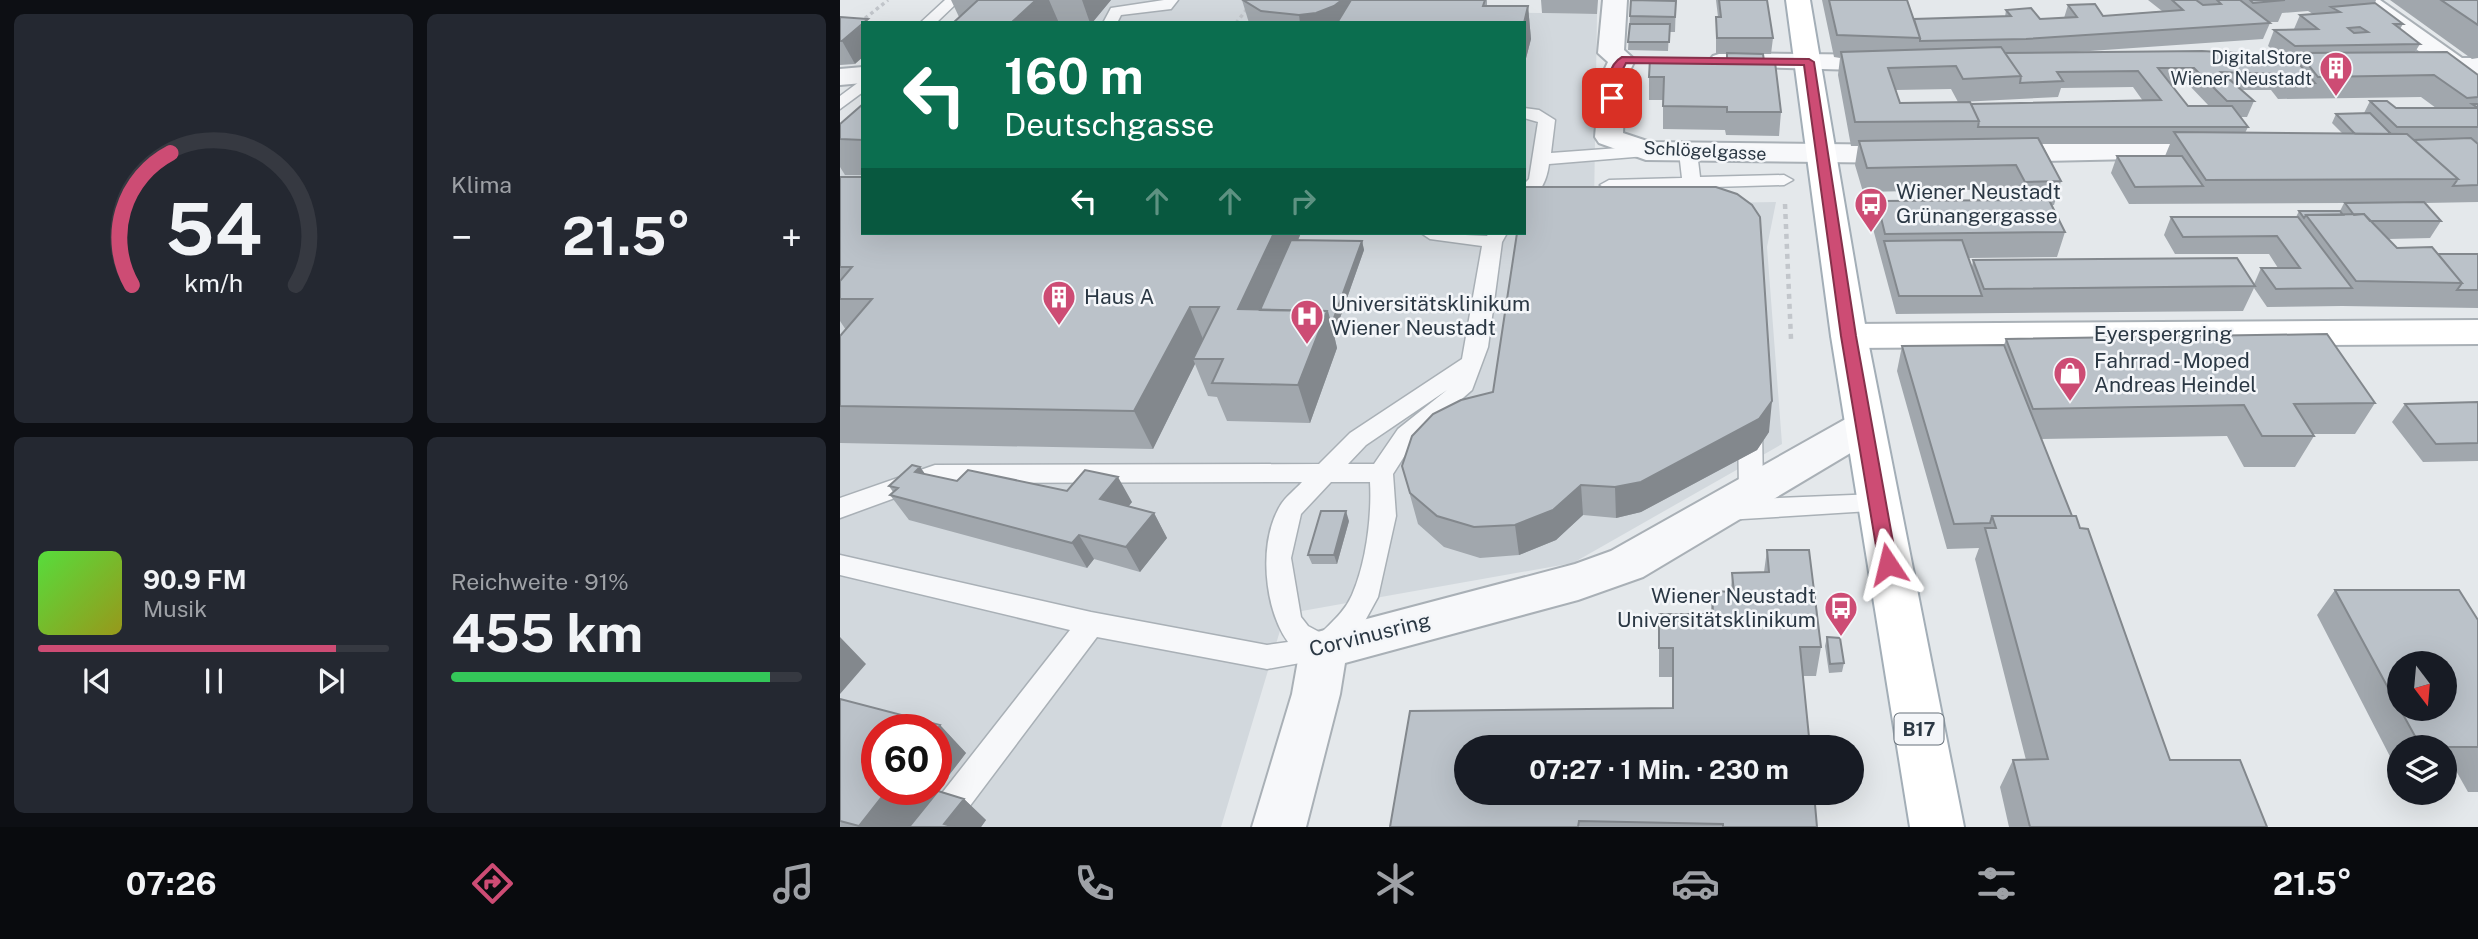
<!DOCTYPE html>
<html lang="de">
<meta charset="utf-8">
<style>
body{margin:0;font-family:"Public Sans",sans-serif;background:#242831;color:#f1f3f6;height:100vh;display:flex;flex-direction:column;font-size:26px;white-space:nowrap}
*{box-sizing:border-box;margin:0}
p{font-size:23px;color:#9ea1a6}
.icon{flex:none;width:38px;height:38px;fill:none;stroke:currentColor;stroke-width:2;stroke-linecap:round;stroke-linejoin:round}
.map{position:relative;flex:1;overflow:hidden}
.side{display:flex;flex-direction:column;gap:14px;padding:14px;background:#0d0f14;width:840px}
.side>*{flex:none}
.top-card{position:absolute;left:21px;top:21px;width:665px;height:214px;border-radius:0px;box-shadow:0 7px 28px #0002;background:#0b6e4f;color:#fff;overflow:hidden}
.needle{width:46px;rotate:164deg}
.buttons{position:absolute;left:1547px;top:651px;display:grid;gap:14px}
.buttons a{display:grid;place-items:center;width:70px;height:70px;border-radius:50%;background:#171b24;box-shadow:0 7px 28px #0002;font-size:35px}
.speed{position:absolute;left:21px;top:714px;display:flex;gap:14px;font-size:35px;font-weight:700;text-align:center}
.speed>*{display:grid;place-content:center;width:91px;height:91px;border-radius:50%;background:#171b24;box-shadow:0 7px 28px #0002;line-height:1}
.speed .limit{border:10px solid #d22;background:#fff;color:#111}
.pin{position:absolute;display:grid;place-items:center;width:60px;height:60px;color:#fff;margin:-30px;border-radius:14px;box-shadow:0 4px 10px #0006}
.me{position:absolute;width:77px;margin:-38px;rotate:350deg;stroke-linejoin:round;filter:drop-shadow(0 0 5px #0008)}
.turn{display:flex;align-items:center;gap:24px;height:147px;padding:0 28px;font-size:32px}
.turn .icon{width:91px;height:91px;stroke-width:2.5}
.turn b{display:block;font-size:49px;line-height:60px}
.lanes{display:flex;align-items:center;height:66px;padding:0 28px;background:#0003;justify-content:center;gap:35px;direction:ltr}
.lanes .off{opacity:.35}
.big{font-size:52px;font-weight:700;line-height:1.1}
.side .tile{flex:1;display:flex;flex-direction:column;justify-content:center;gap:10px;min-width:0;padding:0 24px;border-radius:10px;background:#242831}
.side .dial{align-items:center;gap:0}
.dial svg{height:182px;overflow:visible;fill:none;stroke:#363941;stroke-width:7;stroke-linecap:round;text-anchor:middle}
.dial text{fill:#f1f3f6;stroke:none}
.song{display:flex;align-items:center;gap:21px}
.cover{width:84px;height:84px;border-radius:10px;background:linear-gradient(135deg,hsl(110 70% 55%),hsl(60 70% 35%))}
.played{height:7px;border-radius:4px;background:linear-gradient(90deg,#cd4c74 85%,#363941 85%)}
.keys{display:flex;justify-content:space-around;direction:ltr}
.heat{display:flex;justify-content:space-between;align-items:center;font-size:38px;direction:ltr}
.charge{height:10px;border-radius:5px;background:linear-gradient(90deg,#34c759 91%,#363941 0)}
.side .tiles{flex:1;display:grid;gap:14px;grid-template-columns:repeat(2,1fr)}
.trip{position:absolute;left:614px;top:735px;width:410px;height:70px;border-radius:35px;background:#171b24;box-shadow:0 7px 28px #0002;font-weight:700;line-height:70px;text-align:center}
.menu{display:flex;height:112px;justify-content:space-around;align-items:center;background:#090b0e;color:#9ea1a6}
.menu .icon{width:49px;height:49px}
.menu .selected{color:#cd4c74}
.menu b{font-size:32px;color:#f1f3f6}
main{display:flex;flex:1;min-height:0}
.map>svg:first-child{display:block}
.built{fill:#d2d8dd;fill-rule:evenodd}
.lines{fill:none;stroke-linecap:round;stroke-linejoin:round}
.lane-casing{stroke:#a9b0b6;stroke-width:3}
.street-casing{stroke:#a9b0b6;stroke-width:4}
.secondary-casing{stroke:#a9b0b6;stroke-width:4}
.primary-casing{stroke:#a3aeb7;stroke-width:4}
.path-far1{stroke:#c2c6cb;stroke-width:3.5;stroke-dasharray:3.5 3.5;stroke-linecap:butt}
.path{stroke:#c2c6cb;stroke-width:4.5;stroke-dasharray:5 5;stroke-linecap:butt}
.lane{fill:#f7f8fa;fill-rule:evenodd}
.street{fill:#f7f8fa;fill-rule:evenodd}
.secondary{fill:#fff;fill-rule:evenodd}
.primary{fill:#fff;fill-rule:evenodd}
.wall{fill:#a1a7ad;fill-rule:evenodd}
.shaded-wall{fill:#83888d}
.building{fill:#bbc2c9;stroke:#83888d;stroke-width:2;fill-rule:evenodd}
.route{fill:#cd4c74;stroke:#85314b;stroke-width:2}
.labels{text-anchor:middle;stroke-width:5;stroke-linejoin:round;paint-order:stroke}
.far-poi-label{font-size:18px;fill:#2b3844;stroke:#f4f6f9;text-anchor:end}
.far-street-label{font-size:18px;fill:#2b3844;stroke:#f4f6f9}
.shield{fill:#f4f6f9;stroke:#67717a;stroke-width:2}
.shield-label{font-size:19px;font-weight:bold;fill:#2b3844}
.poi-label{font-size:21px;fill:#2b3844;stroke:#f4f6f9;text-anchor:start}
.street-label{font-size:21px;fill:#2b3844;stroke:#f4f6f9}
</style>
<main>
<section class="side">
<div class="tiles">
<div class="tile dial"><svg viewBox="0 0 100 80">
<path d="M14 69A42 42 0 1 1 86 69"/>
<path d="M14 69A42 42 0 0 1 31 11" stroke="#cd4c74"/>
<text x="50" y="56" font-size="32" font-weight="700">54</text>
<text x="50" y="72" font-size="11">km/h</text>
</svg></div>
<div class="tile"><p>Klima</p>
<div class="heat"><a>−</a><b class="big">21.5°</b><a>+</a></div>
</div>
<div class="tile">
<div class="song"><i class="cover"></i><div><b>90.9 FM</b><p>Musik</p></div></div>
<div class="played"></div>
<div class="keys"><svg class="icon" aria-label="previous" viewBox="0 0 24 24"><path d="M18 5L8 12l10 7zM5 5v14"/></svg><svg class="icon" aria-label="pause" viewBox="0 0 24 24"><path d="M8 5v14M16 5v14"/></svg><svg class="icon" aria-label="next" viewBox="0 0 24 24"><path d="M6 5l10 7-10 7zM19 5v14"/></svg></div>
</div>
<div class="tile"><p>Reichweite · 91%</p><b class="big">455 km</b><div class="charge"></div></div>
</div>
</section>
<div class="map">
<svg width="1638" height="827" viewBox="0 0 1638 827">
<rect width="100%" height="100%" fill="#e4e8eb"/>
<path class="built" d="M142 0H642L639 12 757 14 754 205 936 202 927 247 942 444 733 563 445 614 381 827H0V131L23 110V233H684V23H118ZM37 730H96V789H37Z"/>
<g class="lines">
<defs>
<path id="lane" d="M105 0H120L96 23H80Z
M324 0H338L331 9 281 15 277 23H263L271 8Z
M23 79V92L0 109V96Z
M684 108 699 110 715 120 711 153 806 146 815 151 806 156 709 164C707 179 701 196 684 200V184L689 179 698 122 684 118Z
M848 147 857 152 860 177 944 175 953 180 944 185 769 190 760 185 769 180 842 178 839 152Z
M581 233 647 236 649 233H667L662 242 648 347 632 390 574 441 553 474 556 516 538 597 520 630 493 657 427 669 257 637 114 827H79L84 816 230 630 0 575V555L251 612 427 645 448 642C424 608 418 543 440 506 445 497 455 490 462 482L96 483 0 518V498L95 465 479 464 510 433 622 359 642 246 590 239ZM607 390 558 429 534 464H508L526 445ZM491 482H530C532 517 526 563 512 595 505 611 492 622 481 633L468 626 461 617 451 558 461 514Z
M910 421 918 423 922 429 923 491 915 499 1037 494 1046 496 1049 503 1046 510 886 520 877 517 874 510 877 503 908 499 902 498 899 491 898 429 902 423Z"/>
<path id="street" d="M763 0H787L784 50 795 60 786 79 783 133 810 142 1070 145 1080 148 1085 154 1080 160 1070 163 806 160 759 143 755 137 760 79 768 62 758 53Z
M1513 0H1540L1622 58H1638V74L1622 79 1610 74 1565 73 1561 67 1565 61 1589 59Z
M882 53 1053 55 1062 58 1066 63 1062 68 1053 71 873 66 869 61 873 56Z
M23 67V83L0 85V69Z
M1378 142 1388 145 1393 151 1388 157 1155 162 1145 159 1140 153 1145 147 1155 144Z
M1025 412 1039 416 1044 426 1039 436 803 577 738 600 505 663 500 694 466 827H412L452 694 460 649 466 635 735 564 771 551 1011 416Z"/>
<path id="secondary" d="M1638 320V344L1009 348 996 344 991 336 996 328 1009 324Z"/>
<path id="primary" d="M946 0H970L1027 336 1124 827H1070L991 336Z"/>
</defs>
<use href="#lane" class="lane-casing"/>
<use href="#street" class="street-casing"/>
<use href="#secondary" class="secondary-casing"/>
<use href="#primary" class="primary-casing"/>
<path class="path-far1" d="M396 23 414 0
M23 24H18L48 0"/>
<path class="path" d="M945 204 951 339"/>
<use href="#lane" class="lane"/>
<use href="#street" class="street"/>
<use href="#secondary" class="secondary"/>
<use href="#primary" class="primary"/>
</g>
<path class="wall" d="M111 0H271L252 23H113L119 17Z
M402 0H647V6H688L691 39 684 66V23H409Z
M701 0H758L757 14 702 13Z
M876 0H927L933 38 931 54H923L924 61 941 112 939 136 886 135 885 130 823 129V100H809V77L887 60V54H876V17H878Z
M982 0H1067L1074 19 1165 17 1166 10 1200 19 1224 18 1228 5 1263 16 1322 11 1308 0H1536L1535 3 1563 24 1560 29 1580 44 1575 52 1638 75V202L1585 203 1601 221 1590 238 1548 239 1557 248 1598 254H1638V308L1502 306 1427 307 1414 288 1403 311 1056 314 1032 225 1037 201 1175 200 1170 189 1023 192 1015 165 1018 146H1011L998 75 1000 58 994 57ZM1468 11 1473 14 1460 15 1454 29 1434 30 1428 46 1446 61 1221 53 1423 39 1430 23 1429 22H1438L1442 13ZM1331 84H1348L1369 106H1348ZM1293 87 1303 101 1131 104 1121 102 1218 97 1221 88ZM1111 89 1118 102 1060 103 1056 90ZM1401 90H1431L1438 99 1581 97 1596 108H1556L1530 101 1524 113 1496 114 1492 123 1502 133H1405L1408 127 1401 117H1407L1414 101ZM1202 144H1330L1325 156H1277L1271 173 1289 204 1504 203 1500 211H1459L1456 217H1331L1324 235 1335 254H1429L1438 268H1421L1414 284 1133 260 1132 267 1128 258 1217 257 1225 232 1212 205H1214L1221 181Z
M1550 0H1638V58L1632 59Z
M836 1 835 32H829L828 51 788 50 790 16Z
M0 17 15 64 0 65Z
M23 104V175H5L0 167V124Z
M0 177 23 233H461L458 240 522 241 524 250 494 335 497 348 470 423 387 421 377 397 368 396 355 364 313 449 0 443V336L6 330 0 321Z
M1166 339 1535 403 1515 434H1473L1474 436 1455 467H1404L1387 436 1201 439 1330 760 1427 827H1169L1160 787 1173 760H1186L1135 559 1139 548 1107 549 1057 371 1062 346 1164 345Z
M1638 402V461L1583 462 1552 422 1565 404Z
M929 432 917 450 801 512 776 518 743 515 716 540 679 555 640 558 604 547 578 524 562 466Z
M80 467 85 474 117 481 227 491 292 502 289 506 314 513 327 538 300 572 254 559 247 568 69 520 50 495 53 492 49 486Z
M509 521 497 564H472L468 555Z
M927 550 981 647 976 676H963L977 827H550L832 708V677H819V614H871L872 591 891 592 892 573 924 572Z
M1495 590 1638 620V792H1628L1615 769H1605V747H1559V770H1557L1477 615Z
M987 637 1004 663 1002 672 989 673 985 646Z
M0 699 100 725 126 753 72 824 124 799 146 820 141 827H0Z"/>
<path class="shaded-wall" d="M196 0H209L219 23H173L172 22Z
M242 0H271L252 23H250Z
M502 0H511L515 21 514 23H460L459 15Z
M688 6 691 39 684 66V23Z
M23 24V57L15 64 2 41Z
M434 233H461L420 328 398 309Z
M522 241 524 250 494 335 497 348 470 423 458 385 487 311Z
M350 307 365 344 353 359 355 364 313 449 294 411Z
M932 401 929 432 917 450 801 512 776 518 775 487Z
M80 467 98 492 75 472Z
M278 477 292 502 274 524 260 499Z
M741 485 743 515 716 540 679 555 675 525Z
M506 511 509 521 497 564 494 555Z
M314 513 327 538 300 572 286 547Z
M239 535 254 559 247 568 232 543Z
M0 637 26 664 0 694Z
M100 725 126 753 69 827H20L19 826 48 789H96V730Z
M124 799 146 820 141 827H108L104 824Z"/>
<path class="building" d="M138 0H196L172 22H209L208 23H113Z
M403 0H502L494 6 476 13 459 15 421 11Z
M511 0H645L643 6H688L684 23H497Z
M791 0 836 1 835 17 790 16Z
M879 0H927L933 38H877L876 17H881Z
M989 0H1067L1080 38 997 35Z
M1332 0H1356L1363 5 1381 4 1377 0H1400L1430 23 1186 39 1080 41V38L1074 19 1171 16 1166 10 1191 8 1200 19 1237 17 1228 5 1255 4 1263 16 1343 10Z
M1410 0H1445L1413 3Z
M1601 0H1638V25Z
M1535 3 1563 24H1554L1580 44 1455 46 1434 30 1478 29 1460 15 1500 12 1491 7ZM1520 27 1528 32 1514 33 1508 28Z
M0 17 28 19 2 41H0Z
M790 24H830L829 42H788Z
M1161 47 1181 76 1123 79 1116 66 1048 68 1060 103 1130 102 1139 121 1015 122 1001 52Z
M1362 51 1434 55 1440 61 1456 60 1475 83H1446L1438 74 1381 72 1414 101H1387L1354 68H1318L1348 106H1392L1408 127H1138L1139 121 1131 104 1321 100 1298 71 1217 72 1223 81 1180 83 1181 76 1165 53Z
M1607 52 1638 75V97L1627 98 1594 75 1478 77 1459 53Z
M887 53 923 54 924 61 935 62 941 112H887V107L823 106 824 77H809L810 59 887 60Z
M1530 101H1547L1556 108H1638L1632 104H1638V127H1557Z
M23 104V140L0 139V124Z
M1530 113 1551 134H1515L1496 114Z
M1334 132 1567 134 1618 179 1366 180Z
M1198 138 1221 181 1185 182 1176 165 1027 168 1019 141Z
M1631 138 1638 144V185L1613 186 1618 179 1574 140Z
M1277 156H1342L1363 186 1295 187Z
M0 177H23V233H434L398 309 487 311 458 385 372 383 383 359H353L379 307H350L294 411 0 406V336L32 299H0V281L12 267H0Z
M684 187H876L897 194 912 205 920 217 932 401 919 419 801 482 775 487 741 485 713 510 675 525 634 527 597 516 570 493 562 466 572 436 593 414 621 400 653 392 677 233H684Z
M1209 200 1225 232 1045 234 1037 201Z
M1584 202 1601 221H1530L1524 214 1514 215 1505 203Z
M1459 211H1500L1503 215H1466L1464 218Z
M1524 214 1557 248 1592 247 1622 283 1516 281 1466 215Z
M1331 217H1458L1512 288 1436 289 1421 268H1460L1437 236 1343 237Z
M451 240 522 241 491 326 487 311 420 310Z
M1122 240 1142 296H1059L1044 241Z
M1598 254H1638V290H1617L1622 283Z
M1397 258 1415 286 1144 289 1133 260Z
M1487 334 1535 403 1454 404 1474 436H1422L1404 405 1193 409 1166 339Z
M1164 345 1232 516H1152L1150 523 1114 524 1062 346Z
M1638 402V443L1596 444 1565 404Z
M72 465 80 467 75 472 117 481 128 470 227 491 245 470 278 477 260 499 314 513 286 547 239 535 232 543 50 495 58 488 49 486Z
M481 511H506L494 555H468Z
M1152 516H1236L1240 528 1248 529 1330 760H1400L1427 827H1190L1173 760 1208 759 1145 528H1156Z
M927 550H969L981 647H960L970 747H626V793H974L977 827H883V824L739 821 738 827H550L570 711 833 708V648H819V614H873L872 591 894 592 892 573 929 572Z
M1495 590H1619L1638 620V747H1581L1560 709H1605V663H1559V708Z
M987 637 1000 638 1004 663 990 664Z
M0 699 100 725 96 730H37V789H48L19 826 0 821Z
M98 791 124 799 104 824 115 827H69Z"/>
<path class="route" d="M782 57 969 59 974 62 1016 336 1057 564 1055 569 1048 571 1039 564 1001 336 964 65 786 63 778 79 777 98 768 101C764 87 769 64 782 57Z"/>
<defs>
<symbol id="building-pin" viewBox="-11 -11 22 30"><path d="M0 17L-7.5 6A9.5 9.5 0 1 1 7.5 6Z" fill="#cd4c74" stroke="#f4f6f9"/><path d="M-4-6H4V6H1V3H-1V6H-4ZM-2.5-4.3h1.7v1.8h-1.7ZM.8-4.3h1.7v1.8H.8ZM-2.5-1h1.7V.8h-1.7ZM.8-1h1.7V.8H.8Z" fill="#fff"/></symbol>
<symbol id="bus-pin" viewBox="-11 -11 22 30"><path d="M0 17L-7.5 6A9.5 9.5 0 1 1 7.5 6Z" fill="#cd4c74" stroke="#f4f6f9"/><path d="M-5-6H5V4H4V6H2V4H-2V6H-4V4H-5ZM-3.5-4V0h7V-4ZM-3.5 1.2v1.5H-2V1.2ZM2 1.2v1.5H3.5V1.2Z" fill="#fff"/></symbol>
<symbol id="hospital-pin" viewBox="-11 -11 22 30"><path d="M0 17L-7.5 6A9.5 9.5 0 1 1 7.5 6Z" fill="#cd4c74" stroke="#f4f6f9"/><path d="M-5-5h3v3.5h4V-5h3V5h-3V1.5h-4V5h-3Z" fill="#fff"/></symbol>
<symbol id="shop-pin" viewBox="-11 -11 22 30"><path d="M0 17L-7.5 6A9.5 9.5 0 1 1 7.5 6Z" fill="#cd4c74" stroke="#f4f6f9"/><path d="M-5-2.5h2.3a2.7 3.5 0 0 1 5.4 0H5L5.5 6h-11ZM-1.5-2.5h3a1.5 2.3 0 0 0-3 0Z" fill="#fff"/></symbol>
</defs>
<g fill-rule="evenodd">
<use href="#building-pin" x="1477" y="49" width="38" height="52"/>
<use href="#bus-pin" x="1012" y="185" width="38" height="52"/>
<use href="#building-pin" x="200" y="278" width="38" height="52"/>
<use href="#hospital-pin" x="448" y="297" width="38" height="52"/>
<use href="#shop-pin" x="1211" y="354" width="38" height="52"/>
<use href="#bus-pin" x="982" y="589" width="38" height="52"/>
</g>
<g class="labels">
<g class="far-poi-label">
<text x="1472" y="64">DigitalStore<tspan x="1472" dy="21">Wiener Neustadt</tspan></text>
</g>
<g class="far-street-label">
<text transform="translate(865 151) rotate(3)" y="6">Schlögelgasse</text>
</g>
<rect class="shield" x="1054.5" y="713.5" width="49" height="31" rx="5"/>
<g class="shield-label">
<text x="1079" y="736">B17</text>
</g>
<g class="poi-label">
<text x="1056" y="199">Wiener Neustadt<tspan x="1056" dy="24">Grünangergasse</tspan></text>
<text x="244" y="304">Haus A</text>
<text x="491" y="311">Universitätsklinikum<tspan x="491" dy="24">Wiener Neustadt</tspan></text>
<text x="1254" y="368">Fahrrad - Moped<tspan x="1254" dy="24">Andreas Heindel</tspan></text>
<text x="976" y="603" text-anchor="end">Wiener Neustadt<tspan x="976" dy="24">Universitätsklinikum</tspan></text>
</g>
<g class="street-label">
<text x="1323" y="341">Eyerspergring</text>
<text transform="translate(530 635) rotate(-14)" y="7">Corvinusring</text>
</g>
</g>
</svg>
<div class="buttons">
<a><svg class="needle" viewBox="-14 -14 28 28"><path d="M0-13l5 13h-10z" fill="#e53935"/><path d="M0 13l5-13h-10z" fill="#9ea1a6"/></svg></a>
<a><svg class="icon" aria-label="layers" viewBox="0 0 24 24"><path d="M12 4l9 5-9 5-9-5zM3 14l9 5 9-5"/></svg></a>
</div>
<div class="speed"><div class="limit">60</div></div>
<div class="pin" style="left:772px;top:98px;background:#d93025"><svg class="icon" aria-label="arrive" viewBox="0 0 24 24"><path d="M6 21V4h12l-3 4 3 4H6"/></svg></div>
<svg class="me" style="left:1048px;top:564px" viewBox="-20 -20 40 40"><path d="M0-17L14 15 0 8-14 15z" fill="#cd4c74" stroke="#fff" stroke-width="4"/></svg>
<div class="trip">07:27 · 1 Min. · 230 m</div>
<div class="top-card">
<div class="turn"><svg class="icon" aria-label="left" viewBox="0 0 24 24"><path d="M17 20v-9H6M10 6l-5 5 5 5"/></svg><div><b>160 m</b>Deutschgasse</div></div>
<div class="lanes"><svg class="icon" aria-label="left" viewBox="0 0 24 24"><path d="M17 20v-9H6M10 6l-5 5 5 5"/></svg><svg class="icon off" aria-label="ahead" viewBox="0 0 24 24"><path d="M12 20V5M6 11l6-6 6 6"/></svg><svg class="icon off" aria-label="ahead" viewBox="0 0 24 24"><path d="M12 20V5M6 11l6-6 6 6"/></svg><svg class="icon off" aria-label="right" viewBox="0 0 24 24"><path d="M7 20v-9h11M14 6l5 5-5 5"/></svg></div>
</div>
</div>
</main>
<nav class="menu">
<b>07:26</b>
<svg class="icon selected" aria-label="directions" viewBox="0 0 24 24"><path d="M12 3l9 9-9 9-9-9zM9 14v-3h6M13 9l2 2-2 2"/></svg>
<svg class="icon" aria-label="music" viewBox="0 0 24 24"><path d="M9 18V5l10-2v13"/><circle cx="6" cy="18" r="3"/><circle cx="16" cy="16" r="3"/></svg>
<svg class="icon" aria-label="phone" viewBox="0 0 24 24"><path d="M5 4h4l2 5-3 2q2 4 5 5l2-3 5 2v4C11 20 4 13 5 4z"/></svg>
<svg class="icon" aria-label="climate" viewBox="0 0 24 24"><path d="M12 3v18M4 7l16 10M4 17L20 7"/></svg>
<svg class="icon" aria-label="car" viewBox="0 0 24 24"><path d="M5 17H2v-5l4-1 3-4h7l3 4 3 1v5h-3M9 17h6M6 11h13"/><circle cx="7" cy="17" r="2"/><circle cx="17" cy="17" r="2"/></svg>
<svg class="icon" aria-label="filters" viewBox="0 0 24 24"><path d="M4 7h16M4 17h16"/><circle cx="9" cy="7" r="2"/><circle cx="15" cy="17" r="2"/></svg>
<b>21.5°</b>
</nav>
